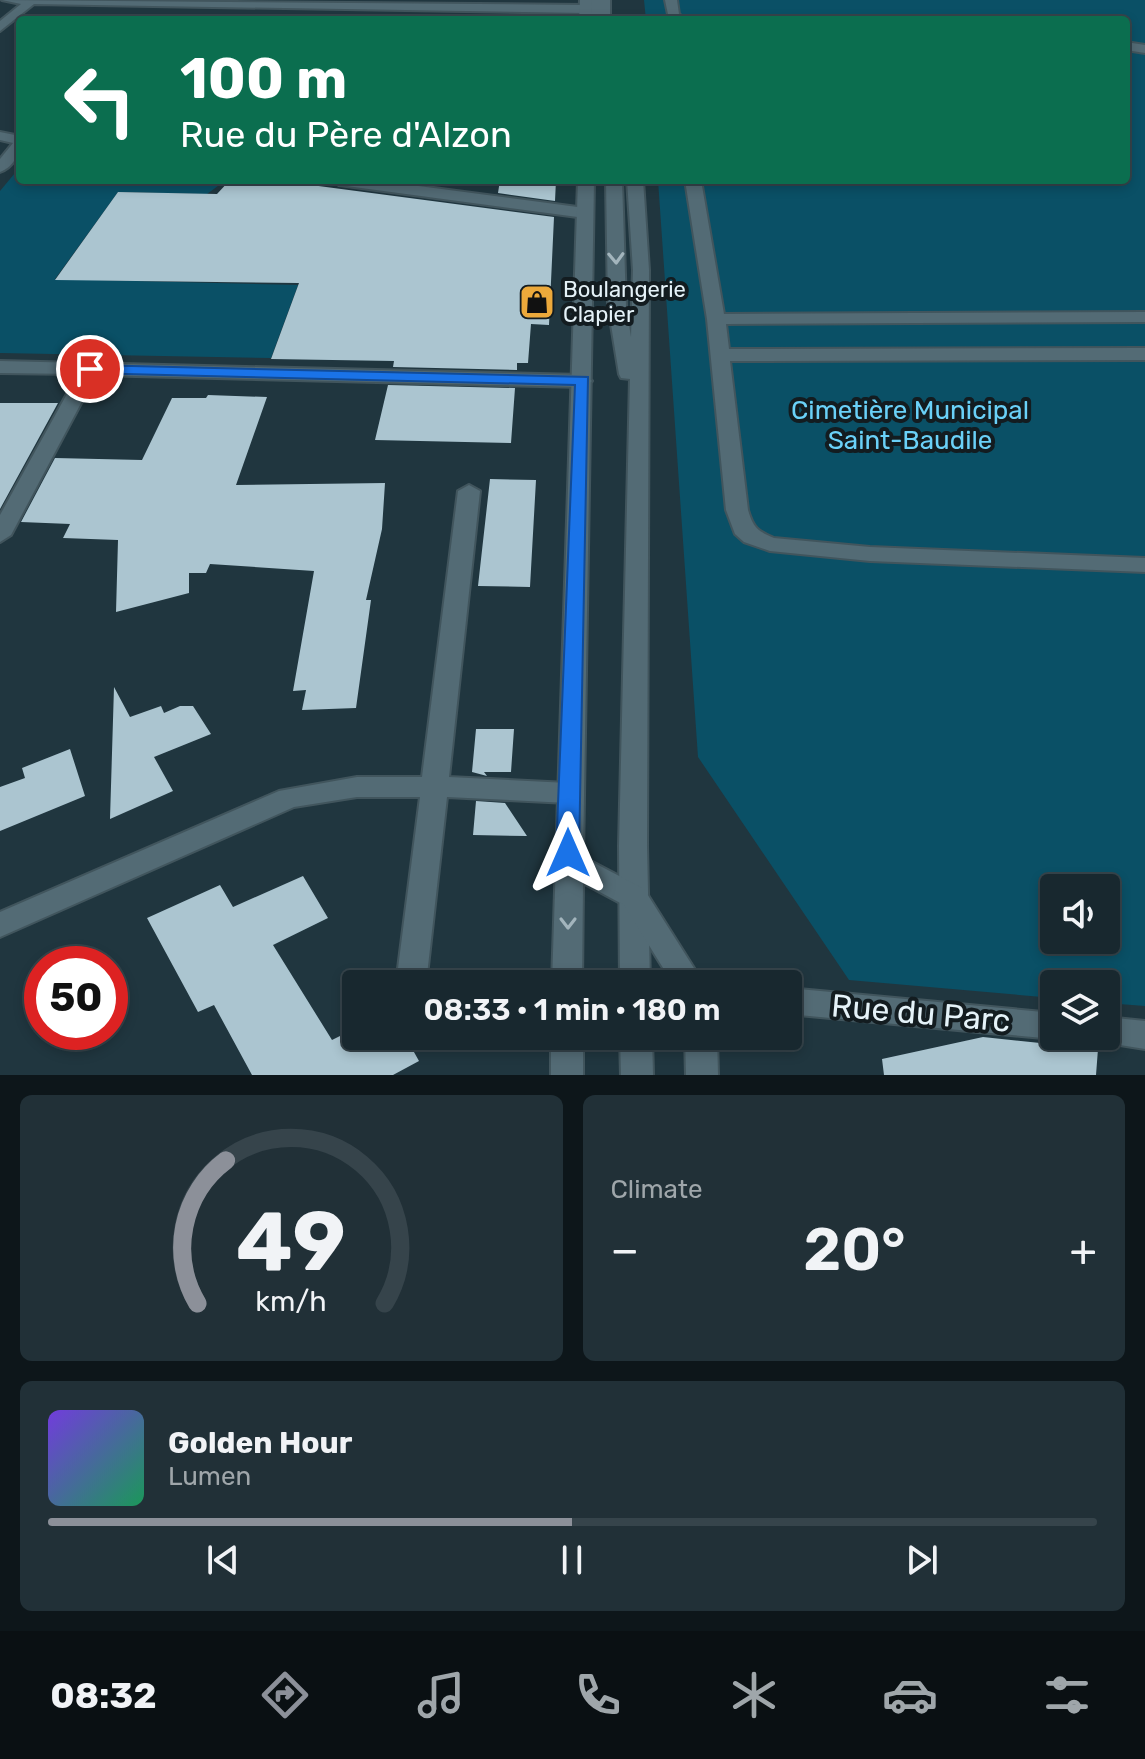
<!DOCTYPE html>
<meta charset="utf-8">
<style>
body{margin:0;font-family:Rubik,sans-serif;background:#213037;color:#f1f3f6;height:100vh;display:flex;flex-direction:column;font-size:30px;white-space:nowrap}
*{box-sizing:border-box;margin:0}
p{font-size:26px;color:#9fa6aa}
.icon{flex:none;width:44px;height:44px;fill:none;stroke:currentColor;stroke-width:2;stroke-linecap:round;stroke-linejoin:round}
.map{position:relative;height:1075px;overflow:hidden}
.sheet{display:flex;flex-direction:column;gap:20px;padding:20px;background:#0d161a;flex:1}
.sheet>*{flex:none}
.hud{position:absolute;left:16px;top:16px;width:1114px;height:168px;border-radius:8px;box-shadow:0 4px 12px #0003,0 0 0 2px #36444b;background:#0b6e4f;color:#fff;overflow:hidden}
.tools{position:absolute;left:1040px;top:874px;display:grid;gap:16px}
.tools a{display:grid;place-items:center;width:80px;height:80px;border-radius:8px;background:#18282f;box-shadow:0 4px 12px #0003,0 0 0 2px #36444b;font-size:40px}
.speed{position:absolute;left:24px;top:946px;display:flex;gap:16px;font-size:40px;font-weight:700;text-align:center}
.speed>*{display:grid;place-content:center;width:104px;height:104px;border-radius:50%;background:#18282f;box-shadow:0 4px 12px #0003,0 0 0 2px #36444b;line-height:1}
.speed .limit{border:12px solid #d22;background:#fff;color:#111}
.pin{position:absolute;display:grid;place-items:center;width:68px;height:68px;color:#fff;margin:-34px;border:4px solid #fff;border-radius:50%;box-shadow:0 2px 8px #0007}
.me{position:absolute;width:88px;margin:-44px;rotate:0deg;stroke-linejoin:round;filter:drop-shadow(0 0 6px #0008)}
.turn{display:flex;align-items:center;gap:28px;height:168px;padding:0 32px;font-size:36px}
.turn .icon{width:104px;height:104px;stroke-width:2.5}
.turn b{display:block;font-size:56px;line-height:68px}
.big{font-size:60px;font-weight:600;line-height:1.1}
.sheet .widget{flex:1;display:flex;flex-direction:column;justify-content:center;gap:12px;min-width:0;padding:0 28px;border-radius:12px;background:#213037}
.sheet .dial{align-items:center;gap:0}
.dial svg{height:208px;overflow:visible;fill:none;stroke:#36444b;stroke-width:7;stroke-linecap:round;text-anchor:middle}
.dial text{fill:#f1f3f6;stroke:none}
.song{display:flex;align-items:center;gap:24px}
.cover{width:96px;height:96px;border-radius:12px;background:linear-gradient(135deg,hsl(260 70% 55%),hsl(150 70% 35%))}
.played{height:8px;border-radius:4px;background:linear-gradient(90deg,#8c9099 50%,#36444b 50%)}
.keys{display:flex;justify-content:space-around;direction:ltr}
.heat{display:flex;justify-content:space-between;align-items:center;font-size:44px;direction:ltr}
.sheet .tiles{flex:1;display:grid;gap:20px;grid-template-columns:1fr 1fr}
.widget:last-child{grid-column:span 2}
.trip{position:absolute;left:342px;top:970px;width:460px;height:80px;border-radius:8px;background:#18282f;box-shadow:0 4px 12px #0003,0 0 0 2px #36444b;font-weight:600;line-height:80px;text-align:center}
.menu{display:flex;height:128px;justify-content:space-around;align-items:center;background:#0a1013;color:#9fa6aa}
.menu .icon{width:56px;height:56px}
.menu .selected{color:#8c9099}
.menu b{font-size:36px;color:#f1f3f6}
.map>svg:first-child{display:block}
.green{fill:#0a5066;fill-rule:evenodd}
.building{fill:#abc5d0}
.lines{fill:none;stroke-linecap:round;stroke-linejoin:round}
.service-casing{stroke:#41555d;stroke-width:4}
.minor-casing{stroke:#41555d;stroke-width:4}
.secondary-casing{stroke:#41555d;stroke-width:4}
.service{fill:#536b75;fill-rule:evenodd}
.minor{fill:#536b75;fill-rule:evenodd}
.secondary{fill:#536b75;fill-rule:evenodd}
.oneway{stroke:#a3b5bd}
.route{fill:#1a73e8;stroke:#114b97;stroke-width:2}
.labels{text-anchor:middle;stroke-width:8;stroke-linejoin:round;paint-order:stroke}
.far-poi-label{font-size:22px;fill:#e5f2f8;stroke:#131c20;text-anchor:start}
.park-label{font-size:26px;fill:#6ad1f8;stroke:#131c20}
.near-street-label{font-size:32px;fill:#e5f2f8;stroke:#131c20}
</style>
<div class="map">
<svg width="1145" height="1075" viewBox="0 0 1145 1075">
<rect width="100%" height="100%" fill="#20363f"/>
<path class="green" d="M644 0H1145V1006L1106 1003V984H1054V998L849 980 698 757 658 180H1126V20H646ZM1054 888H1106V940H1054Z
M20 167V180H226L207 194 118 192 55 279 298 285 271 358 0 353V191Z"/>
<path class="building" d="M230 180H273L554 217 549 325 531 324 528 363H517V370L393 367 394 361 271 359 299 283 55 280 118 192 217 194Z
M500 180H556L555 201 498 193Z
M388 385 515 388 511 443 375 440Z
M208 395 267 397 236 485 385 483 382 529 366 600H371L356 708 302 710 306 690 293 691 314 571 210 564 206 573H189V593L116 612 118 540 63 538 70 524 21 522 55 458 142 460 172 398H206Z
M0 403H58L0 509Z
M490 479 536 480 530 587 478 586Z
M114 687 130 717 161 706 164 713 180 706H193L211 734 154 757 173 791 110 819Z
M476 729H514L511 772H484L487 776 472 772Z
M70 749 85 796 0 831V787L25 778 22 768Z
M476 801 505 803 527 836 473 835Z
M303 876 328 918 273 945 332 1040 340 1036H405L419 1061 393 1075H252L214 1005 198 1012 147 918 220 885 233 907Z
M983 1037 1098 1049 1096 1075H884L882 1059Z"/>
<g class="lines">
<defs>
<path id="service" d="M588 0H600V20H588Z
M665 0H677L679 14 687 20 669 19Z
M1126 42 1145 45V53L1126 50Z
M606 180H622L626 306 631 337 633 270 627 180H643L649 270 647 846 650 984H620L619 846 630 379 621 378 619 374 608 306Z
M685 180H701L724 314 1145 312V322L726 324 729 349 1145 348V360L730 361 748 510C753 527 757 531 774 538L870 547 1145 558V572L870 561 770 551 744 542 735 534 726 510 707 319Z
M469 485 480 491 449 777 568 783 578 786 581 793 578 800 568 803 447 797 426 984H396L420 797H357L294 807 0 937V912L279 791 357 777H422L458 491Z
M620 1036H652L653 1075H621Z"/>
<path id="minor" d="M2 0 585 5 591 9 585 13 34 4 0 31V21L21 4Z
M0 132 20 136C20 151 16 166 0 172V159L13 143 0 140Z
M331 180H373L585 208 593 213 585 218 339 185Z
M0 361 583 375 592 381 583 387 96 375 11 535 0 542V515L78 374 0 373Z
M788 988 1054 1013V1036H1064L1054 1039 788 1014Z
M1106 1017 1145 1021V1049L1095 1041 1093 1036H1106Z"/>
<path id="secondary" d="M580 0H592L591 20H579Z
M598 0H610V20H598Z
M578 180H594L583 857 644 889 704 984H673L624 905 583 883 582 984H552Z
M551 1036H583V1075H551Z
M685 1036H717L718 1075H686Z"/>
</defs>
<use href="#service" class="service-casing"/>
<use href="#minor" class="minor-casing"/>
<use href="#secondary" class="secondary-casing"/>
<use href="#service" class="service"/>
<use href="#minor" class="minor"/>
<use href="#secondary" class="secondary"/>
</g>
<defs><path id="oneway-chevron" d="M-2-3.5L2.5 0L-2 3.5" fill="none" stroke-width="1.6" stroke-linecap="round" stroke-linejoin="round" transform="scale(2)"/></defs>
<g class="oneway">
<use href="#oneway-chevron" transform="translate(616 258) rotate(88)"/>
<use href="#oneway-chevron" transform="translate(568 923) rotate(90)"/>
</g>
<path class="route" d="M90 365 588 377 579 853 576 860 568 862 560 860 556 853 575 385 85 373V366Z"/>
<defs>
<symbol id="shop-square" viewBox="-11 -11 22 22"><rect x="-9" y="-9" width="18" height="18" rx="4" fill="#eca93b" stroke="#131c20"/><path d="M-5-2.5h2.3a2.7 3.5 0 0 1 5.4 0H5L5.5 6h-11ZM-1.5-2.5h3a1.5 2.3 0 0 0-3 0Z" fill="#111"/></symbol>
</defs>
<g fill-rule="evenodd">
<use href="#shop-square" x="517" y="282" width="40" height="40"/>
</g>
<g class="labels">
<g class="far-poi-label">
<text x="563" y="297">Boulangerie<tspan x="563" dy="25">Clapier</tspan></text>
</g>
<g class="park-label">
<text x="910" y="419">Cimetière Municipal<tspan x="910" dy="30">Saint-Baudile</tspan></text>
</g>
<g class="near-street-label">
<text transform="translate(921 1013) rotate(5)" y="11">Rue du Parc</text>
</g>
</g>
</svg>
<div class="tools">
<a><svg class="icon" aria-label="sound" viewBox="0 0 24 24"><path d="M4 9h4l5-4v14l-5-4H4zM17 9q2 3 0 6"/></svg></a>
<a><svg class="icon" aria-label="layers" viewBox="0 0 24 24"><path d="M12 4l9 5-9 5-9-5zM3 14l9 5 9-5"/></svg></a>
</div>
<div class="speed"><div class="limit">50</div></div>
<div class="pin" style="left:90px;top:369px;background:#d93025"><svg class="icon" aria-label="arrive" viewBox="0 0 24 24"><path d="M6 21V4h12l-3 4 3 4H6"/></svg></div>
<svg class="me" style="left:568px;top:853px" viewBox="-20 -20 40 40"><path d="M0-17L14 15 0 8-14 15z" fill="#1a73e8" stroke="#fff" stroke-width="4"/></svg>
<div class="trip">08:33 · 1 min · 180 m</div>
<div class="hud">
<div class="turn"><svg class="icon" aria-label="left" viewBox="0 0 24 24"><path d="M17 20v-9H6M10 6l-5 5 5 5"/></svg><div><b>100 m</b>Rue du Père d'Alzon</div></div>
</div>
</div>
<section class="sheet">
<div class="tiles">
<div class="widget dial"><svg viewBox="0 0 100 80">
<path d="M14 69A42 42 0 1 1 86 69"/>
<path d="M14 69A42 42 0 0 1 25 14" stroke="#8c9099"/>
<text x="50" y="56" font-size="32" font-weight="700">49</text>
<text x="50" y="72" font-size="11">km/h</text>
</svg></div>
<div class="widget"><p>Climate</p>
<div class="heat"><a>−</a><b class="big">20°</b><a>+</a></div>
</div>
<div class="widget">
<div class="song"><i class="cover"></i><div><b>Golden Hour</b><p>Lumen</p></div></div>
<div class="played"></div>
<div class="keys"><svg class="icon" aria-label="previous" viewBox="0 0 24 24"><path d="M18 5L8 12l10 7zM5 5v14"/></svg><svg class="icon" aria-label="pause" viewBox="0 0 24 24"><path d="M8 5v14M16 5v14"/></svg><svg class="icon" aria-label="next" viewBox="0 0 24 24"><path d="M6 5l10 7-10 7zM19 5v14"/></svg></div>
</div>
</div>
</section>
<nav class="menu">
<b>08:32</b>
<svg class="icon selected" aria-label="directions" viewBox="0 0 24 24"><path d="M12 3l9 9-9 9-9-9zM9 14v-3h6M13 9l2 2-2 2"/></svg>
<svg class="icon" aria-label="music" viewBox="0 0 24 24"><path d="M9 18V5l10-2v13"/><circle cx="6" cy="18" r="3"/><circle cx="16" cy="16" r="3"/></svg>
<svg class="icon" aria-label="phone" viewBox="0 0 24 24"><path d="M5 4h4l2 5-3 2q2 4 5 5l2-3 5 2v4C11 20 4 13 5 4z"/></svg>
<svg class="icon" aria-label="climate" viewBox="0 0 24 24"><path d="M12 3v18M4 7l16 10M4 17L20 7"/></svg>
<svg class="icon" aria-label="car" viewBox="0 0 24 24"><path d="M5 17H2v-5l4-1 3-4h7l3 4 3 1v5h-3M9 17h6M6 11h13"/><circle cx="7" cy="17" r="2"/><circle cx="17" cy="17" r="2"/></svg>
<svg class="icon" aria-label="filters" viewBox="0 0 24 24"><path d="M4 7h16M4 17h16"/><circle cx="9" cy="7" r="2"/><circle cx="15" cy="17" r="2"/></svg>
</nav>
